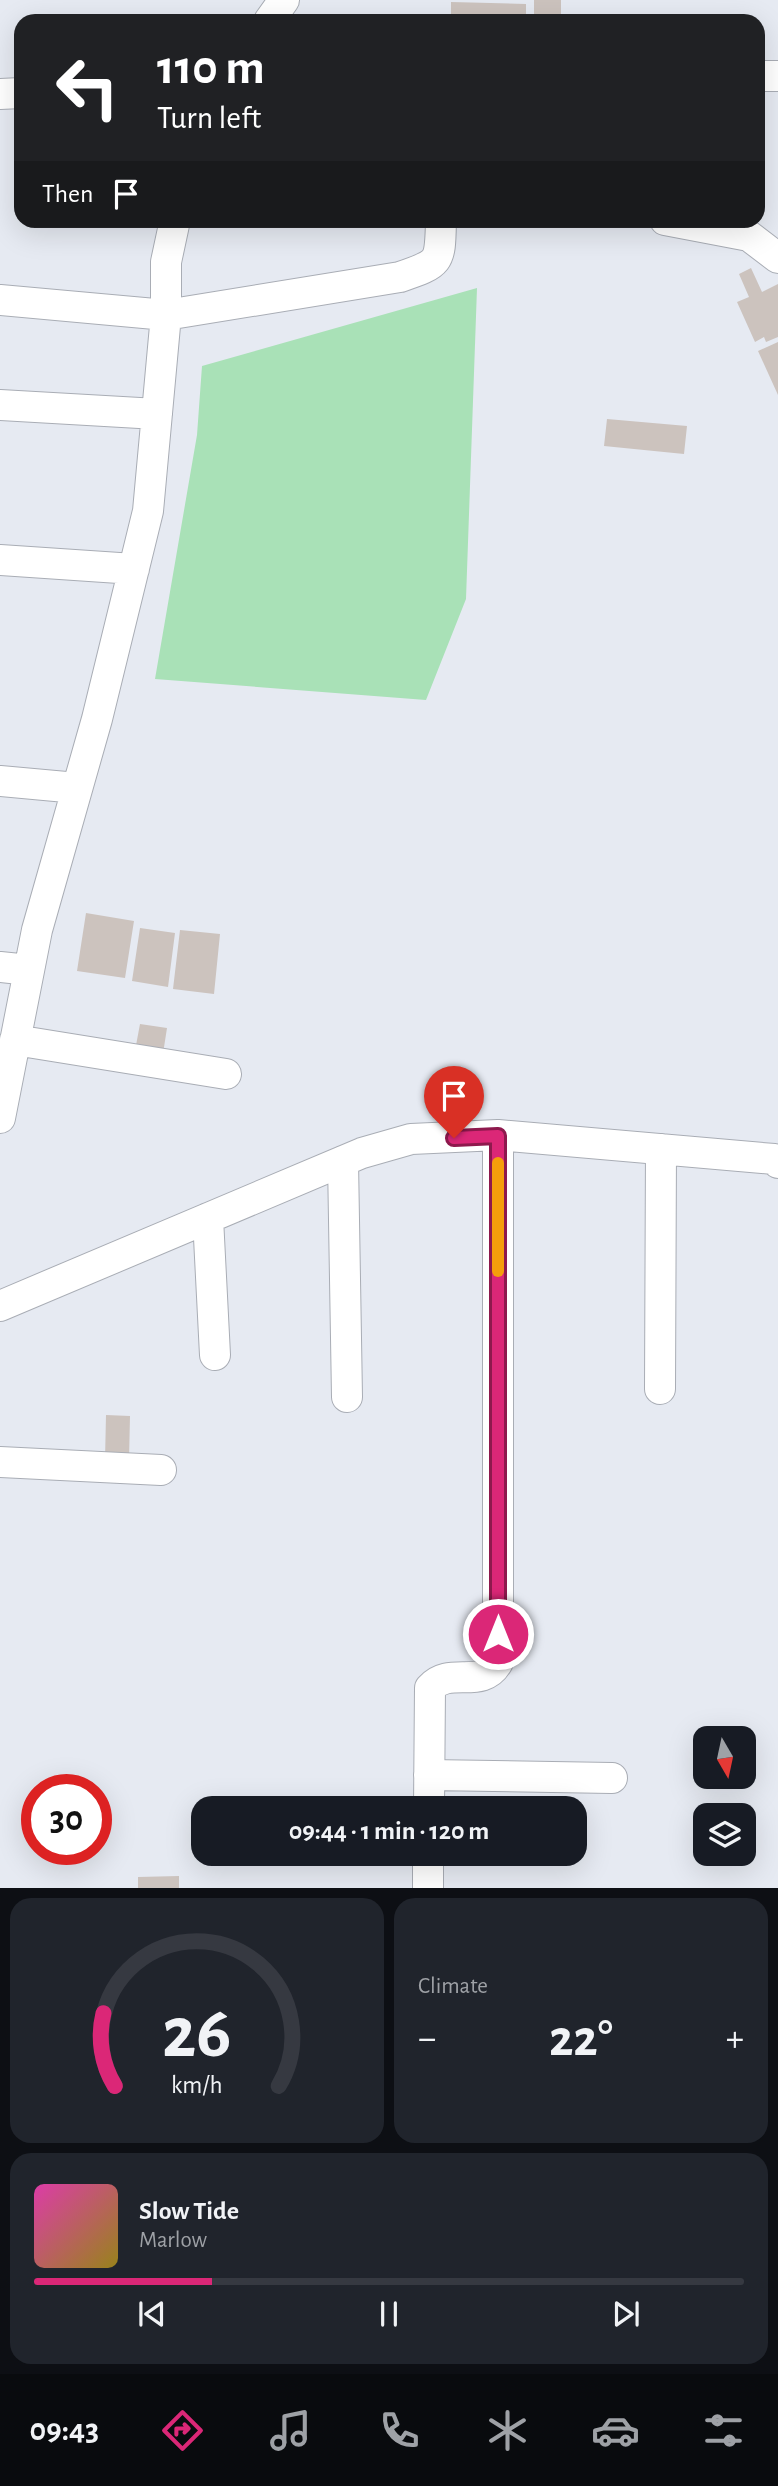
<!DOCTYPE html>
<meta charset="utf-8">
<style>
body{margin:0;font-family:"Alegreya Sans",sans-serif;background:#20242c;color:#f1f3f6;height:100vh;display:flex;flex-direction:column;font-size:26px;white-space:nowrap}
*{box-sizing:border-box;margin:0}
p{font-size:23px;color:#9ea1a6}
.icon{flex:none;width:38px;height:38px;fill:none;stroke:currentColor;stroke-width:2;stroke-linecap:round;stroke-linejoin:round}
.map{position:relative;height:1888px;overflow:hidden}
.sheet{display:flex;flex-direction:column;gap:10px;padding:10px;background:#0d0f14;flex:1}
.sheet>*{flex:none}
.banner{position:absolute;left:14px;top:14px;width:751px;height:214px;border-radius:21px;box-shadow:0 7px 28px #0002;background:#202124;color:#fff;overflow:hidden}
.needle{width:46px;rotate:171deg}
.controls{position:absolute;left:693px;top:1726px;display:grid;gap:14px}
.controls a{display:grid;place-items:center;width:63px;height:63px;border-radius:14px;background:#171b24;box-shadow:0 7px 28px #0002;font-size:35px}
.speed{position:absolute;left:21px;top:1774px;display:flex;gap:14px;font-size:35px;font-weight:700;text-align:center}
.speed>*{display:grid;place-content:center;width:91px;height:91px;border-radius:50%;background:#171b24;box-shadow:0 7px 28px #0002;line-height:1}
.speed .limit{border:10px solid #d22;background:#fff;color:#111}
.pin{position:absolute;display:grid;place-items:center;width:60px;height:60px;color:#fff;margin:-72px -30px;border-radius:50% 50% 50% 0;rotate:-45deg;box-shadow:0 0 7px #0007}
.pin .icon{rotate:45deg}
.me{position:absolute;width:77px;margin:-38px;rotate:0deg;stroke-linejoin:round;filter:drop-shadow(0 0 5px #0008)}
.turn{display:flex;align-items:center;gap:24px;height:147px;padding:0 28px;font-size:32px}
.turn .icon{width:91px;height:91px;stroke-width:2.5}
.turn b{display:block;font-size:49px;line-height:60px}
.then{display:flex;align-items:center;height:66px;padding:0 28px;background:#0003;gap:14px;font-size:26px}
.big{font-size:52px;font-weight:700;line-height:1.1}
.sheet .card{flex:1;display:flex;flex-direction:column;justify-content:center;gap:10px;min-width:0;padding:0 24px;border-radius:21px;background:#20242c}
.sheet .dial{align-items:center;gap:0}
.dial svg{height:182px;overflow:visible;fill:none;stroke:#363941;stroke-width:7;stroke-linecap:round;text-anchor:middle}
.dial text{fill:#f1f3f6;stroke:none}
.song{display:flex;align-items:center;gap:21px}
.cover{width:84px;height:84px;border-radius:10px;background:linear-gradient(135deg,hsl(320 70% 55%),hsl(50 70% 35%))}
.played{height:7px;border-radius:4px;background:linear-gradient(90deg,#db2777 25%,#363941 25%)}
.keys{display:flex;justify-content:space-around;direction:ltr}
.heat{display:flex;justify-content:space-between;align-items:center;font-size:38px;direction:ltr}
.sheet .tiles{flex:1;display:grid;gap:10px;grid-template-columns:1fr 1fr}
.card:last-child{grid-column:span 2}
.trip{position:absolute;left:191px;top:1796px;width:396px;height:70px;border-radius:21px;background:#171b24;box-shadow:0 7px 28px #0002;font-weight:700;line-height:70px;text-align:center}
.tab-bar{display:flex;height:112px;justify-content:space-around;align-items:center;background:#090b0e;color:#9ea1a6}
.tab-bar .icon{width:49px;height:49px}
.tab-bar .active{color:#db2777}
.tab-bar b{font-size:32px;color:#f1f3f6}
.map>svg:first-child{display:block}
.green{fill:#a9e1b7}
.building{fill:#ccc3be}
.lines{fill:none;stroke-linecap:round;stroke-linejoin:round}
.minor-casing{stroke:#a9adb5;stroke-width:32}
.minor{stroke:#fff;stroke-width:30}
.route-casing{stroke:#8e194d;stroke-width:18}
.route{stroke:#db2777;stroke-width:12}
.slow{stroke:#f59e0b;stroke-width:12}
</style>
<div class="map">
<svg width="778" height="1888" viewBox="0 0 778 1888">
<rect width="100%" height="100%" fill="#e6eaf2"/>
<path class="green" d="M477 288 466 599 426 700 155 679 197 435 202 366Z"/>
<path class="building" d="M534 0H561V21H534Z
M451 2 526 4V21H451Z
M751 268 762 292 778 284V337L766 342 764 337 755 342 737 302 749 297 739 274Z
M778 342V395L758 351Z
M607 419 687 426 684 454 604 446Z
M86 913 134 921 125 978 77 971Z
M140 928 175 933 168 987 132 981Z
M180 930 220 934 214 994 173 989Z
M140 1024 167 1028 162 1060 134 1056Z
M106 1415 130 1416 129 1460H105Z
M179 1876V1888H138V1877Z"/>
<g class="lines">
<defs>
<path id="minor" d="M269 21 284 0
M758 76H778
M0 94 21 93
M665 220 749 236 778 258
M0 300 166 315 400 277C441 263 440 263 441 220
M0 405 157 414
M0 560 134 569
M0 781 77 788
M0 967 29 970
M15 1040 226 1074
M0 1118 37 930 97 719 148 511 166 315V262L175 220
M343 1161 347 1397
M208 1218 215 1355
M0 1306 362 1153 411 1139 498 1135 774 1159 778 1163
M660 1389 661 1149
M0 1462 161 1470
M429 1775 612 1778
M429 1808 430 1688C450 1665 482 1691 498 1662V1135
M428 1888V1853"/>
</defs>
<use href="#minor" class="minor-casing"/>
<use href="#minor" class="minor"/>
</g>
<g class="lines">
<defs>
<path id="route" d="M454 1138 498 1136V1634"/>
</defs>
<use href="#route" class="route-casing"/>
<use href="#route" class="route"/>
<path class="slow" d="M498 1271V1163"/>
</g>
</svg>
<div class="controls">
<a><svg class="needle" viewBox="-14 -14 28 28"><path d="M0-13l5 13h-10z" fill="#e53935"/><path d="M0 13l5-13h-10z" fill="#9ea1a6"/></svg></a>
<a><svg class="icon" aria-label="layers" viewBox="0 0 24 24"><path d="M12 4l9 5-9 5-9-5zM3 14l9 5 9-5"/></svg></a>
</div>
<div class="speed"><div class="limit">30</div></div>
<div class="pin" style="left:454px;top:1138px;background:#d93025"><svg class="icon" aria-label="arrive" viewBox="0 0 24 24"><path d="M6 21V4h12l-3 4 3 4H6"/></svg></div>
<svg class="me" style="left:498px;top:1634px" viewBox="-20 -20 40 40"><circle r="17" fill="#db2777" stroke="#fff" stroke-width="3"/><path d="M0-11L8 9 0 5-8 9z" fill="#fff"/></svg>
<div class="trip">09:44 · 1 min · 120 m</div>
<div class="banner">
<div class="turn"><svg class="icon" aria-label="left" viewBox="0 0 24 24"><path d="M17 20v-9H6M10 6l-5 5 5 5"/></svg><div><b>110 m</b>Turn left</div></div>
<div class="then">Then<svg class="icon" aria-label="arrive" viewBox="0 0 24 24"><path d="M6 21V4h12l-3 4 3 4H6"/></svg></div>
</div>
</div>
<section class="sheet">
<div class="tiles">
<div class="card dial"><svg viewBox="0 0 100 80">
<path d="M14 69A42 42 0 1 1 86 69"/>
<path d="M14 69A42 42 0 0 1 9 37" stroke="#db2777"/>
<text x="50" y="56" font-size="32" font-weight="700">26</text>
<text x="50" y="72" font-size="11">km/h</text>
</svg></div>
<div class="card"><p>Climate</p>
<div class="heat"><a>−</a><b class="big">22°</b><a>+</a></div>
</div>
<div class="card">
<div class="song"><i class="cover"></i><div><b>Slow Tide</b><p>Marlow</p></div></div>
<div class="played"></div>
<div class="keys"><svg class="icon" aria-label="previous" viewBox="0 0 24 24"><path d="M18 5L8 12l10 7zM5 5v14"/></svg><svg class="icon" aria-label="pause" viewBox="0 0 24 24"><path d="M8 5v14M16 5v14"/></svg><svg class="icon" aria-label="next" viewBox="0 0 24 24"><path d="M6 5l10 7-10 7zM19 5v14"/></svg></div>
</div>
</div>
</section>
<nav class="tab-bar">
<b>09:43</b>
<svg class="icon active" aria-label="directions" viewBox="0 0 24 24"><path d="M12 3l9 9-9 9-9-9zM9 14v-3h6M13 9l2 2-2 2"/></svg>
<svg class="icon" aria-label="music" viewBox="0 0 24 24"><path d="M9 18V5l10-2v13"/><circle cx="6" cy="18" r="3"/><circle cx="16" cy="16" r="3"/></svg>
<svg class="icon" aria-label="phone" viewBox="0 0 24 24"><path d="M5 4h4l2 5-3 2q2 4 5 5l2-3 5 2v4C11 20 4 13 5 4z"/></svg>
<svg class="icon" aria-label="climate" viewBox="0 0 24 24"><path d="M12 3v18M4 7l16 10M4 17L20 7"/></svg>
<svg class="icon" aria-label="car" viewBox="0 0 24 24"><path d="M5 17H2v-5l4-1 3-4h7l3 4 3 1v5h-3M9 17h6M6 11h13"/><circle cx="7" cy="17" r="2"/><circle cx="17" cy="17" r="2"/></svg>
<svg class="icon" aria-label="filters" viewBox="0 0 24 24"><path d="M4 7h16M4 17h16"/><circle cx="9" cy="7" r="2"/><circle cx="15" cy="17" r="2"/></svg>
</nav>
